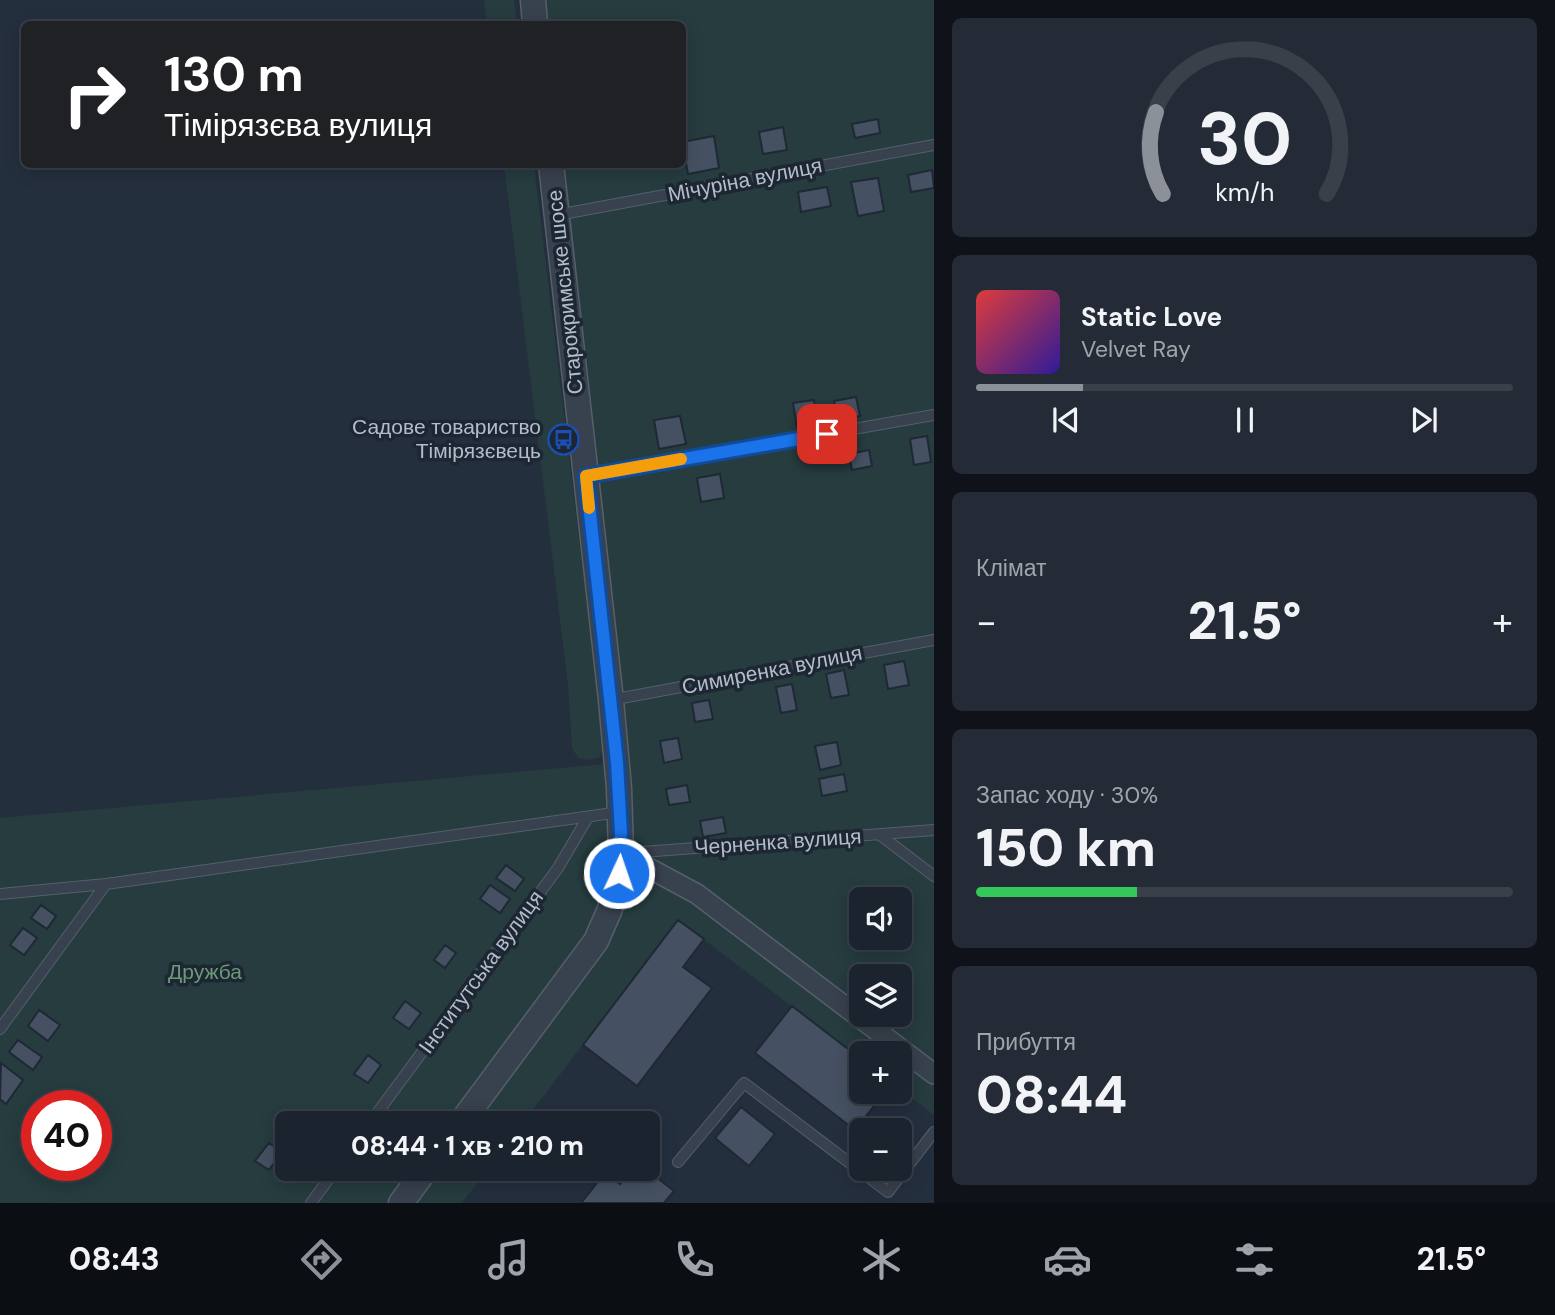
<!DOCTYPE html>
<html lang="uk">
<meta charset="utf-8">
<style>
body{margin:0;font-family:"DM Sans",sans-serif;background:#242b36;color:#f1f3f6;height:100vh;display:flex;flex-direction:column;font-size:26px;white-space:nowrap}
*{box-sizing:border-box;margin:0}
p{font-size:23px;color:#a0a4aa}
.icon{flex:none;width:38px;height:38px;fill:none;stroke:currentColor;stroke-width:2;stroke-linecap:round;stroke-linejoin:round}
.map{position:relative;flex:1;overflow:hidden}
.panel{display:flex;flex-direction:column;gap:18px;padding:18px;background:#0f1319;width:621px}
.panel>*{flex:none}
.hud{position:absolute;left:21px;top:21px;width:665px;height:147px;border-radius:10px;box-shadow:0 4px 18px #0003,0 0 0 2px #39404a;background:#202124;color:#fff;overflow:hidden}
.controls{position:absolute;left:849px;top:887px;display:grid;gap:14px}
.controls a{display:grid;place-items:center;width:63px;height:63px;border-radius:10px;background:#1b232e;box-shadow:0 4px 18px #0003,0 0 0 2px #39404a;font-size:35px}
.speed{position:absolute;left:21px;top:1090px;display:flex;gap:14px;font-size:35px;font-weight:700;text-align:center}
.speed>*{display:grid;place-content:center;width:91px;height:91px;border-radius:50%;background:#1b232e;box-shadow:0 4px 18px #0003,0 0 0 2px #39404a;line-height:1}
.speed .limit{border:10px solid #d22;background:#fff;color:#111}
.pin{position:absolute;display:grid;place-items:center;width:60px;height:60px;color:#fff;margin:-30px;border-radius:14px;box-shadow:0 4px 10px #0006}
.me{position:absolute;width:77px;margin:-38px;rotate:3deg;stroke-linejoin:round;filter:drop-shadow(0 0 5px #0008)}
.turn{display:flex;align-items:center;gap:24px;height:147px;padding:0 28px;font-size:32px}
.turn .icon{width:91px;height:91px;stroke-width:2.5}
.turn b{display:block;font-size:49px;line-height:60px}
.big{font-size:52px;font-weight:800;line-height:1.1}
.panel .tile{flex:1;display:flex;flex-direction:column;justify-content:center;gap:10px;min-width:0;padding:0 24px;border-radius:10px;background:#242b36}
.panel .dial{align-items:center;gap:0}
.dial svg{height:182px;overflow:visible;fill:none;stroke:#39404a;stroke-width:7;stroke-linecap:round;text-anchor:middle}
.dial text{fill:#f1f3f6;stroke:none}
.song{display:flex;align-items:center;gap:21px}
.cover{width:84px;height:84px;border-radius:10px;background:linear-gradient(135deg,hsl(0 70% 55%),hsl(250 70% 35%))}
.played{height:7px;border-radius:4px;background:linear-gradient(90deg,#8c9099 20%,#39404a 20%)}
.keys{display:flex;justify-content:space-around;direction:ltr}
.heat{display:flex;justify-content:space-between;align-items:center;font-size:38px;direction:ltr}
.charge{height:10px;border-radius:5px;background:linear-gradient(90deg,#34c759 30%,#39404a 0)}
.trip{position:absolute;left:275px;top:1111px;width:385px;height:70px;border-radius:10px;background:#1b232e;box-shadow:0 4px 18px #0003,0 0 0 2px #39404a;font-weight:800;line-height:70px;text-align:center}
.tabs{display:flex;height:112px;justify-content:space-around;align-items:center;background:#0b0e12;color:#a0a4aa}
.tabs .icon{width:49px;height:49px}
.tabs .selected{color:#8c9099}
.tabs b{font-size:32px;color:#f1f3f6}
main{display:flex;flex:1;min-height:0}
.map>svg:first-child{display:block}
.green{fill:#263c3f;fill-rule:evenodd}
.building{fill:#455162;stroke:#1f2835;stroke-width:2}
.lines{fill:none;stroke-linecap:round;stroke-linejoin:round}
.service-casing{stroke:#565f6c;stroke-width:12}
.minor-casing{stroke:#565f6c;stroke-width:22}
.tertiary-casing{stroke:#565f6c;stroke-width:27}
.service{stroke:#38414e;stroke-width:10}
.minor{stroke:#38414e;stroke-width:19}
.tertiary{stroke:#38414e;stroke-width:24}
.route-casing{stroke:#114b97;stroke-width:18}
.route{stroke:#1a73e8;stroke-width:12}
.slow{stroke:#f59e0b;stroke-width:12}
.labels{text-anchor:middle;stroke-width:7;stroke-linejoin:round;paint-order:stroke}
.street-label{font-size:21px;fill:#b4bcc9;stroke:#1d2633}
.poi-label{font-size:21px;fill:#b4bcc9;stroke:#1d2633;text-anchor:end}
.park-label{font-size:21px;fill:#6b9a76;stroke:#1d2633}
</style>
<main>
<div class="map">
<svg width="934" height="1203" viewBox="0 0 934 1203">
<rect width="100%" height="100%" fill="#242f3e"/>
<path class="green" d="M484 0H514L517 24H487Z
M533 0H934V1115L900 1089V1054H861V1059L678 920 523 1123 287 1124V1169H488L462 1203H0V818L617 763 551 165 682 164V24H535ZM861 900H900V938H861ZM861 976H900V1015H861ZM37 1106H96V1166H37Z
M504 165H534L604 747 600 757 590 760 578 758 572 748 568 684Z"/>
<path class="building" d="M878 119 880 133 855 138 852 124Z
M783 127 787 150 763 154 759 132Z
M714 136 719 168 688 174 682 142Z
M932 170 934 188 911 192 908 175Z
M878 178 884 211 858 216 851 182Z
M827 187 831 206 801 212 798 192Z
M856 397 860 416 837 420 834 401Z
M814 400 818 424 797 427 793 403Z
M680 416 686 444 659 449 654 420Z
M927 436 931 462 914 465 910 439Z
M869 450 872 466 852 470 849 454Z
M720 474 724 498 701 502 697 478Z
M904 661 909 685 888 689 884 665Z
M844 670 849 695 831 698 826 674Z
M792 684 797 710 781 713 776 687Z
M709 700 713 719 695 722 692 703Z
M678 738 682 759 664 763 660 741Z
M837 742 841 765 820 770 815 746Z
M844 774 847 791 822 796 819 779Z
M687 785 690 802 669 805 666 789Z
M723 817 726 833 703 837 700 821Z
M506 865 524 879 515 891 496 878Z
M490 885 510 899 500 913 480 899Z
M41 905 56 916 47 929 31 918Z
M678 920 704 939 683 967 712 988 637 1086 583 1045Z
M23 928 37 938 24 955 10 945Z
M445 945 456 953 445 968 434 960Z
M405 1001 421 1013 409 1029 393 1018Z
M792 1006 861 1059V1092H885L855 1130 755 1053Z
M39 1010 60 1025 48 1041 28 1026Z
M18 1040 42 1057 33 1070 9 1052Z
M368 1055 381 1065 368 1083 354 1074Z
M1 1063 23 1080 6 1104 0 1099Z
M741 1107 775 1134 749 1166 715 1138Z
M269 1143 282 1152 269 1170 255 1161Z
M631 1169H646L674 1191 664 1203H581L605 1173 620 1184Z"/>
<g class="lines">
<defs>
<path id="service" d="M557 215 934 145
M586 476 934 415
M611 700 934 640
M880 835 934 876
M629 853 934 830
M0 894 106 884 620 812
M0 1029 106 884
M369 1124 558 868 588 817
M678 1162 744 1083 888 1192 934 1132
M311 1203 336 1169"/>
<path id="minor" d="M621 853 697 894 934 1074"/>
<path id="tertiary" d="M533 0 535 24
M460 1124 596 941 610 909 621 853 619 788 611 700 551 164
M401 1203 426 1169"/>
</defs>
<use href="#service" class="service-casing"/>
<use href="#minor" class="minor-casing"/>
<use href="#tertiary" class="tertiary-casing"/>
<use href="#service" class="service"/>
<use href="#minor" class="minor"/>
<use href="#tertiary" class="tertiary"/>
</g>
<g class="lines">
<defs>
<path id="route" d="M619 873 621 833 617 763 586 476 827 434"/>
</defs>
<use href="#route" class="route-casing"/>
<use href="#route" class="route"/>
<path class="slow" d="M589 508 586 476 681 459"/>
</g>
<defs>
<symbol id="bus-ring" viewBox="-11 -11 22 22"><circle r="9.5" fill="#1d2633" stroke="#1a4fb4" stroke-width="1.5"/><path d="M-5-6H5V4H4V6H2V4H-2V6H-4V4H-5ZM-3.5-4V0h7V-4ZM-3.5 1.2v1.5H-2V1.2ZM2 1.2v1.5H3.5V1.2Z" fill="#1a4fb4"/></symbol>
</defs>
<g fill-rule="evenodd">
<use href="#bus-ring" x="546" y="422" width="35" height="35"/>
</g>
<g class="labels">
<g class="street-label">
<text transform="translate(745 180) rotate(-11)" y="7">Мічуріна вулиця</text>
<text transform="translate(565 292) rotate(-96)" y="7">Старокримське шосе</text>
<text transform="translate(772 670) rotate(-11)" y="7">Симиренка вулиця</text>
<text transform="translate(778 842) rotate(-4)" y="7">Черненка вулиця</text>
<text transform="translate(481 972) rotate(-54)" y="7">Інститутська вулиця</text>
</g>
<g class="poi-label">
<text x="541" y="434">Садове товариство<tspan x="541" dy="24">Тімірязєвець</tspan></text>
</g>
<g class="park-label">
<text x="205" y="979">Дружба</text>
</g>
</g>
</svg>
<div class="controls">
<a><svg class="icon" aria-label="sound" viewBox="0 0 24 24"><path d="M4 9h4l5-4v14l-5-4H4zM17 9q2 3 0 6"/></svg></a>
<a><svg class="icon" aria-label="layers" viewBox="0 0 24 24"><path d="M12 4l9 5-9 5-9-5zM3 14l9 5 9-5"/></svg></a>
<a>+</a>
<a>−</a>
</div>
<div class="speed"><div class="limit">40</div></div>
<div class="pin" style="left:827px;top:434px;background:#d93025"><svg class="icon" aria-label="arrive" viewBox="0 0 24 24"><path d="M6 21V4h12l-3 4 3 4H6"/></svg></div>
<svg class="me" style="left:619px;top:873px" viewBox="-20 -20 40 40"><circle r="17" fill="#1a73e8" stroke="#fff" stroke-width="3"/><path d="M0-11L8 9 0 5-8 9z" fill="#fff"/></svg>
<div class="trip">08:44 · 1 хв · 210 m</div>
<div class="hud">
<div class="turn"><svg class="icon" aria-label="right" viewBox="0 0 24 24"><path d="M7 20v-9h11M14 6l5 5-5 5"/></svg><div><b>130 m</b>Тімірязєва вулиця</div></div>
</div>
</div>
<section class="panel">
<div class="tile dial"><svg viewBox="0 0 100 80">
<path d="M14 69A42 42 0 1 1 86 69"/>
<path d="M14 69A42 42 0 0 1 11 33" stroke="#8c9099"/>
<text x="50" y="56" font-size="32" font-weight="700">30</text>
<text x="50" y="72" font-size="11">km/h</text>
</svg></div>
<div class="tile">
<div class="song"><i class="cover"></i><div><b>Static Love</b><p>Velvet Ray</p></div></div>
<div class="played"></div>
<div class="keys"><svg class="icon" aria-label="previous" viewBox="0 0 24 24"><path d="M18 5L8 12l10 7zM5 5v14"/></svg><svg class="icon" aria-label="pause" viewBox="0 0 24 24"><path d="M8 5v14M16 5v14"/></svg><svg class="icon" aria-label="next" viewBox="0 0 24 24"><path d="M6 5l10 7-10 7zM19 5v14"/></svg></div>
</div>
<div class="tile"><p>Клімат</p>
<div class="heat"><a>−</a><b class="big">21.5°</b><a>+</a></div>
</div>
<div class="tile"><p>Запас ходу · 30%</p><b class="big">150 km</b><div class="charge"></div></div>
<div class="tile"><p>Прибуття</p><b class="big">08:44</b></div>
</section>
</main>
<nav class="tabs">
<b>08:43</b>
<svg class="icon selected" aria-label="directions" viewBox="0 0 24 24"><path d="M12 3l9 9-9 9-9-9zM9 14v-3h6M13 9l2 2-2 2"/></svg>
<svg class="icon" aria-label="music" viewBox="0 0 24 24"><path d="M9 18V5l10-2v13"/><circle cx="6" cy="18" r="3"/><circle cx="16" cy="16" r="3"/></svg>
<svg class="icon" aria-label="phone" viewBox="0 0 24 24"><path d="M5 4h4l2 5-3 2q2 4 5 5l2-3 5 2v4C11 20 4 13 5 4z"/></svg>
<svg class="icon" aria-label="climate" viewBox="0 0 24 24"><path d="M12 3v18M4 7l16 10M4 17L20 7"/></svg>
<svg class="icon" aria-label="car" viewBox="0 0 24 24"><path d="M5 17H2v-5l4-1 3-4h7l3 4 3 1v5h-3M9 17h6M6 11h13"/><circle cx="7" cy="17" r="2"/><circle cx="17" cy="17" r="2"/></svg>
<svg class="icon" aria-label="filters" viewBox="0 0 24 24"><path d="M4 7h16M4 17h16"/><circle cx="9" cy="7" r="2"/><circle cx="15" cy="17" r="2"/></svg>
<b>21.5°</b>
</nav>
